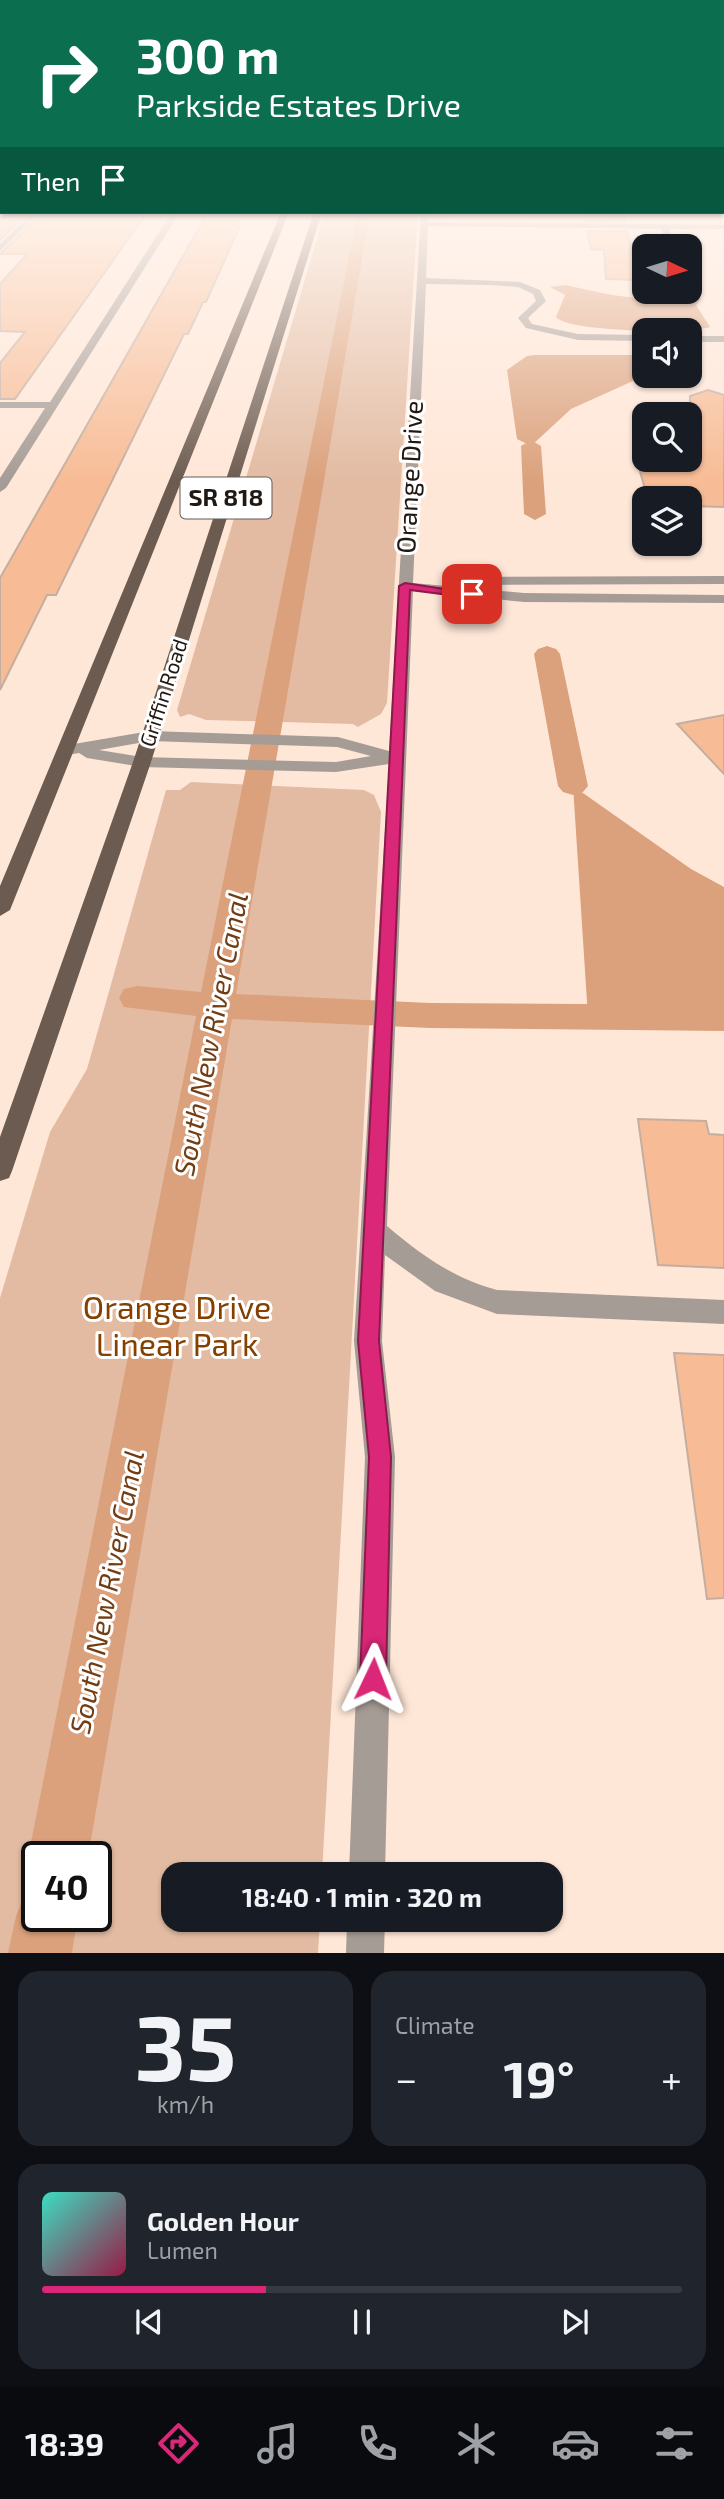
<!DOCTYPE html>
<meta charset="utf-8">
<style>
body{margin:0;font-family:"Exo 2",sans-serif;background:#20242c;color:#f1f3f6;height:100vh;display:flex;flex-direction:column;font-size:26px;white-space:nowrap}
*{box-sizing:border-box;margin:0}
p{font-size:23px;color:#9ea1a6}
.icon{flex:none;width:38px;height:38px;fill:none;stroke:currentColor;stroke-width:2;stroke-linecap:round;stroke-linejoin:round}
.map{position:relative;height:1953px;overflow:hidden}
.panel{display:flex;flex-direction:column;gap:18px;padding:18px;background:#0d0f14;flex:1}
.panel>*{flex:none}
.hud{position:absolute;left:0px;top:0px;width:724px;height:214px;box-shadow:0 2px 5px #0004;background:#0b6e4f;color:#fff;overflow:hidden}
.needle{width:46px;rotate:94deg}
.tools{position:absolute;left:632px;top:234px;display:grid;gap:14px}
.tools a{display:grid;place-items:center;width:70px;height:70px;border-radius:14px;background:#171b24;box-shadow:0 2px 5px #0004;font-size:35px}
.speed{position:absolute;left:21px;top:1841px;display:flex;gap:14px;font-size:35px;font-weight:700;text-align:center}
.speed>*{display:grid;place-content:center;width:91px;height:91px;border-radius:50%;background:#171b24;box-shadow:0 2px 5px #0004;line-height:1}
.speed .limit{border:4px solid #111;border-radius:10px;background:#fff;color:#111}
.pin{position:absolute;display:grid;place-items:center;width:60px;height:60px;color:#fff;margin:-30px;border-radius:14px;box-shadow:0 4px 10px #0006}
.me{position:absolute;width:77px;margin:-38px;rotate:2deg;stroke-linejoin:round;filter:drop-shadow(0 0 5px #0008)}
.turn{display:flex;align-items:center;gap:24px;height:147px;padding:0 21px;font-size:32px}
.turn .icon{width:91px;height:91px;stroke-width:2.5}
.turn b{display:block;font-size:49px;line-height:60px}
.then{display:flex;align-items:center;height:66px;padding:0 21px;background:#0003;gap:14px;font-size:26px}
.big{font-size:52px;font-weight:700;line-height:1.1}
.panel .widget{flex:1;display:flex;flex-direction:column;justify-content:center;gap:10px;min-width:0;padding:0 24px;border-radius:21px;background:#20242c}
.panel .dial{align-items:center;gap:0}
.dial b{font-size:91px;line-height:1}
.song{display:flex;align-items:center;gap:21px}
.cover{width:84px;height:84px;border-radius:10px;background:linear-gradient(135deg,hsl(170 70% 55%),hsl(340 70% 35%))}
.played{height:7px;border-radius:4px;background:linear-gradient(90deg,#db2777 35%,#363941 35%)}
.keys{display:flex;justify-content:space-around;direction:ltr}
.heat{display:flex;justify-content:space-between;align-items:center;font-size:38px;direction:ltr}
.panel .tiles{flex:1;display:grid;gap:18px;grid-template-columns:1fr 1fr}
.widget:last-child{grid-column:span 2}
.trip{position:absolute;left:161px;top:1862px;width:402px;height:70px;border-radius:21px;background:#171b24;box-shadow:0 2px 5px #0004;font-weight:700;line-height:70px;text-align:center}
.dock{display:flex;height:112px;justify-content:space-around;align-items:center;background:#090b0e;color:#9ea1a6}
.dock .icon{width:49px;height:49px}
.dock .active{color:#db2777}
.dock b{font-size:32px;color:#f1f3f6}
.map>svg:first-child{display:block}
.green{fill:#e2bba2;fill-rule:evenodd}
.water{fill:#dba17c}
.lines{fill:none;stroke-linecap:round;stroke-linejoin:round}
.canal{fill:#dba17c;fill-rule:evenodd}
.building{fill:#f7bc96;stroke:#c4aea0;stroke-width:2}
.minor{fill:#a69c96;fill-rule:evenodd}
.major{fill:#6c5b50;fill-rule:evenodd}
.route{fill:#db2777;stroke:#8e194d;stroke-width:2}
.labels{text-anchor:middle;stroke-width:6;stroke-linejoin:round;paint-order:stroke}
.far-street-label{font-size:21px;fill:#201812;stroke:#fff}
.shield{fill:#fff;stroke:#635d59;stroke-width:2}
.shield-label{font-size:24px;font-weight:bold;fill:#201812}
.street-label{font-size:26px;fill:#201812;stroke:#fff}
.water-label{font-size:28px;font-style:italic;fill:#733d14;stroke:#fff}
.near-park-label{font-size:32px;fill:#854000;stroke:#fff}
</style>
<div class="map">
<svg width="724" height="1953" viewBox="0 0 724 1953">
<rect width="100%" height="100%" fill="#ffe7d8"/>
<path class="green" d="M325 212H418L387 703 381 714 358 727 353 724 206 720 189 714 180 717 177 710Z
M191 782 364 790 374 795 381 812 322 1874H173V1920H320L318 1953H0V1298L50 1132 87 1069 166 790H180ZM37 1857H96V1916H37Z"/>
<path class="water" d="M566 285C592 291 624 299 652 298 670 297 683 291 701 299L696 305 710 327C690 334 567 332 556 317L565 295 550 287Z
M535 355H644V376L571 409 531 446 517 439 507 370 527 356Z
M573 786 691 869 724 887V1018L588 1017Z"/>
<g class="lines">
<path class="canal" d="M358 212H370L236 994 430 1003 724 1005V1031L430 1028 232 1019 88 1857H37V1879L28 1857 196 1016 124 1007 119 998 124 989 137 986 201 992Z
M531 440 541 446 546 514 535 520 524 514 521 446Z
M547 646 556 649 560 654 588 786 583 792 573 795 563 792 558 786 534 654 538 649Z
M37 1889V1916H78L72 1953H8L16 1916 25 1894Z"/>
</g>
<path class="building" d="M0 212 28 213 0 240Z
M208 212H242L236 226H240L206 302H203L188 334H184L56 595H47L0 690V578Z
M583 212H623L625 221H585Z
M42 213 146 214 15 399H0V363L25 332 0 331V284L27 254H0Z
M587 231H627L638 280 606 279 604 250 591 249Z
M708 390 724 395V507L690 506V499H648L634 451 639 415 666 405 668 415H644V460H690V396Z
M724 715V774L677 724Z
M638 1119 706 1121 709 1134 724 1135V1268L658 1265Z
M674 1353 724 1355V1598L707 1599Z"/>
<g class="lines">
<path class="minor" d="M32 212H40L0 251V244Z
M172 212H180L6 488 0 492V478L45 408H0V402H50Z
M421 212H429L428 222 724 225V229H669L671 233 664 247H656L663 233 661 229 428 226 426 278 520 282 540 290 546 301 528 318 532 324 578 334 644 335V341L578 340 526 328 518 318 536 301 533 294 518 287 490 285 426 284 413 583 524 593 724 595V603L524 602 413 591 387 1226C421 1255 453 1278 497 1290L724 1300V1324L497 1314 435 1291 385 1255 382 1341 395 1457 385 1874H349L365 1457 354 1341 389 764 336 772 142 767 87 758 79 753 68 755 59 750 68 745 150 731 338 737 389 751ZM150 741 337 747 371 756 336 762 142 757 99 750Z
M690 336H724V342H690Z
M724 576V584L452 585 445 581 452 577Z
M347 1920H385L384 1953H346Z"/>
<path class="major" d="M281 212H289L10 910 0 916V886Z
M314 212H322L151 762 12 1171 9 1178 0 1181V1137L133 762Z"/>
</g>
<linearGradient id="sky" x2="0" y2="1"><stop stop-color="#a3acbd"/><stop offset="0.43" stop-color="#fff4ed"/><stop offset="1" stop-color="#fff4ed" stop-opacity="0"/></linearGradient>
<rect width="724" height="482" fill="url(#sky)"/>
<path class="route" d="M405 583 477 594 472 598 410 590 379 1341 391 1457 386 1679 382 1688 373 1692 364 1688 360 1679 369 1457 358 1341 399 586Z"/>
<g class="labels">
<g class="far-street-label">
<text transform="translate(164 693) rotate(-72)" y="7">Griffin Road</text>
</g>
<rect class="shield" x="180.5" y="477.5" width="91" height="41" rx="5"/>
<g class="shield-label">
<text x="226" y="506">SR 818</text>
</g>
<g class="street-label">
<text transform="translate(410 477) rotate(-87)" y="9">Orange Drive</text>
</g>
<g class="water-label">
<text transform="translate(211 1034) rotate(-79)" y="10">South New River Canal</text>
<text transform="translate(107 1592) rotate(-79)" y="10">South New River Canal</text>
</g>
<g class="near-park-label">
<text x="177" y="1319">Orange Drive<tspan x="177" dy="37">Linear Park</tspan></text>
</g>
</g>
</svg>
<div class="tools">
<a><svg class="needle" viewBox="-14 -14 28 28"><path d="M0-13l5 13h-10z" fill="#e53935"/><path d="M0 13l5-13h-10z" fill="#9ea1a6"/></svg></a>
<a><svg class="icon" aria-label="sound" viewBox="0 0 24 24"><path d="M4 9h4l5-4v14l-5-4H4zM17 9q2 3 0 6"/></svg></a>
<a><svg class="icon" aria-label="search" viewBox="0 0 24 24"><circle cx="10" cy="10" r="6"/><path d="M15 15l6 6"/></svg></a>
<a><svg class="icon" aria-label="layers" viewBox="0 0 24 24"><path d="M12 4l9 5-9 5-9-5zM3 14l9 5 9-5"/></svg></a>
</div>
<div class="speed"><div class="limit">40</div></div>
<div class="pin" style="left:472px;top:594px;background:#d93025"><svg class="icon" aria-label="arrive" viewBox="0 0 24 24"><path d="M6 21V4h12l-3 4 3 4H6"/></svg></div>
<svg class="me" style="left:373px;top:1679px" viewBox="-20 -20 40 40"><path d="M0-17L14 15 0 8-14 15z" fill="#db2777" stroke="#fff" stroke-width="4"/></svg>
<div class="trip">18:40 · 1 min · 320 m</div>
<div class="hud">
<div class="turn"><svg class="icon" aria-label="right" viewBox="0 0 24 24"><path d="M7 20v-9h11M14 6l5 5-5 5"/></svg><div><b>300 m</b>Parkside Estates Drive</div></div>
<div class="then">Then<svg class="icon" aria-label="arrive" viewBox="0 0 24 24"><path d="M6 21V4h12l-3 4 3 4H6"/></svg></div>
</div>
</div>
<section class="panel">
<div class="tiles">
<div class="widget dial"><b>35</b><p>km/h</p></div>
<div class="widget"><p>Climate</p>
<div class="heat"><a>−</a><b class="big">19°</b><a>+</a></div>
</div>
<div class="widget">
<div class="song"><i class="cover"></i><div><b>Golden Hour</b><p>Lumen</p></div></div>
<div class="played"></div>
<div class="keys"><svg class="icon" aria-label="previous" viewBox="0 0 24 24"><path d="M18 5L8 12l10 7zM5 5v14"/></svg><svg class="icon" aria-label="pause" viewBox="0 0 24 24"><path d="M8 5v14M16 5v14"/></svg><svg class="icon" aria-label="next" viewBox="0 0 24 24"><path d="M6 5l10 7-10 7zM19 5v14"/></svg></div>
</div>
</div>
</section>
<nav class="dock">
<b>18:39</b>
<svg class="icon active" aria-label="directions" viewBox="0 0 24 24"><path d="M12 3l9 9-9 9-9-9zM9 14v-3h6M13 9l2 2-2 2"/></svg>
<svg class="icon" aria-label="music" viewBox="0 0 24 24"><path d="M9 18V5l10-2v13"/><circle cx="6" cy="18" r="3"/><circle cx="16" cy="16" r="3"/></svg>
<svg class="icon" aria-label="phone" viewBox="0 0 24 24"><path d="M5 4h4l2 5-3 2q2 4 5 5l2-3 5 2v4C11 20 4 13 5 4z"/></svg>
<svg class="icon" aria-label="climate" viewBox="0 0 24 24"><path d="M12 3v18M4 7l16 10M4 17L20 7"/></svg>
<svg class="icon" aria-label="car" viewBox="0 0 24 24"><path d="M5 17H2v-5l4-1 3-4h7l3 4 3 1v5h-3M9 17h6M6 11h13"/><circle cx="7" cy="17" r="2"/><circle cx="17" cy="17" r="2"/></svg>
<svg class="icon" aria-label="filters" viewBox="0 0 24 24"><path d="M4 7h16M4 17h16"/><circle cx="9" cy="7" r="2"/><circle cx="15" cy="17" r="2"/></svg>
</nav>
